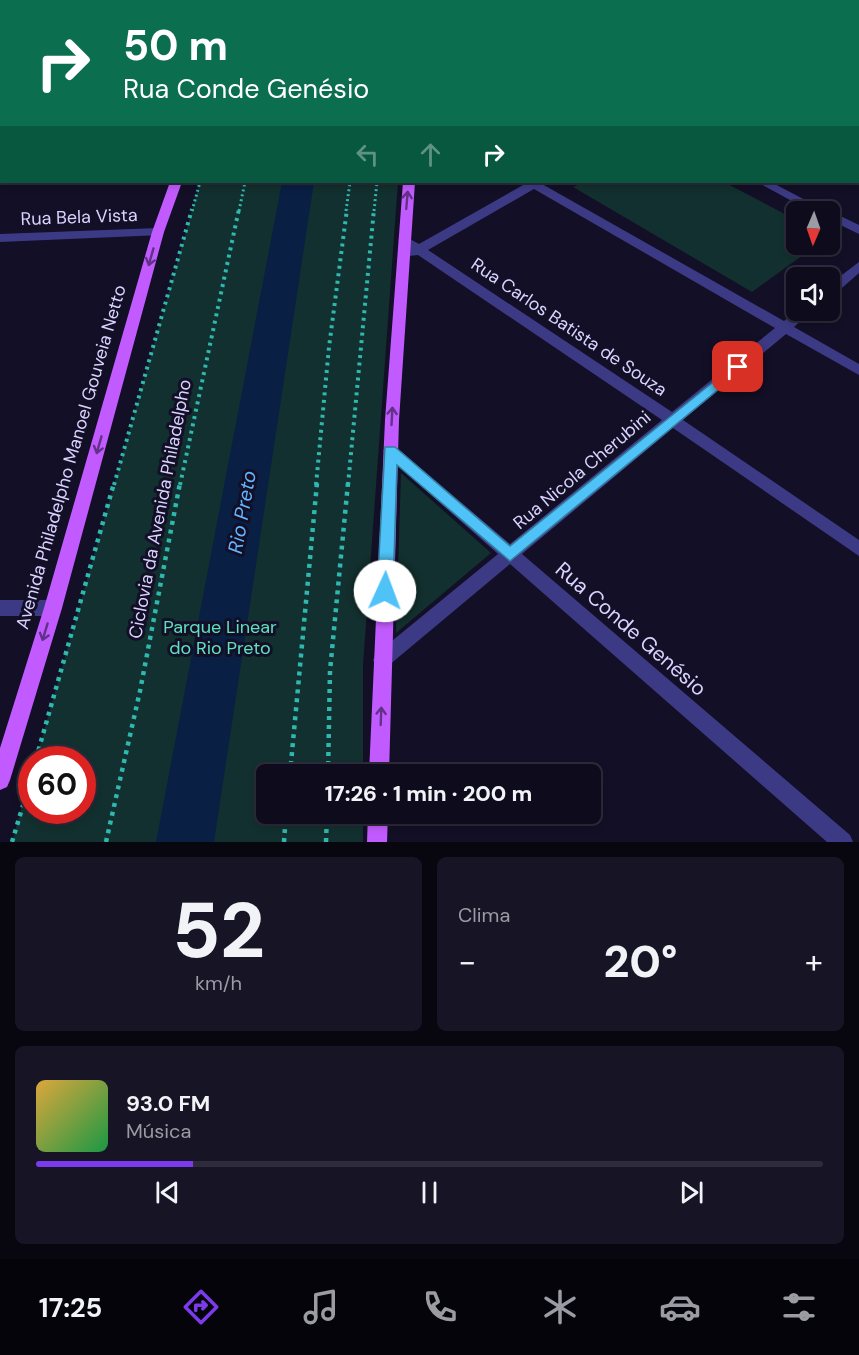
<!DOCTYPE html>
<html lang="pt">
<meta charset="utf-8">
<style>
body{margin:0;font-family:"DM Sans",sans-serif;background:#171425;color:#f1f3f6;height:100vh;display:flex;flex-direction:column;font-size:22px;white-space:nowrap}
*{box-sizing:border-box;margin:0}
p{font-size:20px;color:#9b9ba3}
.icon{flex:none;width:33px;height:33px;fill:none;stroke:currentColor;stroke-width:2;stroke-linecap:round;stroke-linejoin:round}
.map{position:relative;height:842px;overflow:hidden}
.panel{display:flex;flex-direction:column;gap:15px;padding:15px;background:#08060f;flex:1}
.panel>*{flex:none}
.banner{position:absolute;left:0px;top:0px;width:860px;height:183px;box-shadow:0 3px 9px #0003,0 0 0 2px #2e2b3b;background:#0b6e4f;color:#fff;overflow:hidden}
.needle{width:39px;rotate:182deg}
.fabs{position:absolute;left:786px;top:201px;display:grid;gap:12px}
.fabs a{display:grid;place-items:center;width:54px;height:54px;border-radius:9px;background:#0e0b1c;box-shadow:0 3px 9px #0003,0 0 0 2px #2e2b3b;font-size:30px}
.speed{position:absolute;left:18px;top:746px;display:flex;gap:12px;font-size:30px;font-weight:700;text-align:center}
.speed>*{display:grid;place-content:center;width:78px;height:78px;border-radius:50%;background:#0e0b1c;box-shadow:0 3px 9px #0003,0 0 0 2px #2e2b3b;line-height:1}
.speed .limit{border:9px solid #d22;background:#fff;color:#111}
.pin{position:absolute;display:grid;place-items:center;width:51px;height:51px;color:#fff;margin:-26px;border-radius:12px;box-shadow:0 3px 9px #0006}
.me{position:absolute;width:66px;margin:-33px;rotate:2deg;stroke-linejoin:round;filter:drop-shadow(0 0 4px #0008)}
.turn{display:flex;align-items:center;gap:21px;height:126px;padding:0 24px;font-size:27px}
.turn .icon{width:78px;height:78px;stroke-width:2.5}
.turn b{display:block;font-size:42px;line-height:51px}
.lanes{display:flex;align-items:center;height:57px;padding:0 24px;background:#0003;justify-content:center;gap:30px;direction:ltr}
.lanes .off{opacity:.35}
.big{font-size:45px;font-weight:800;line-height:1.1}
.panel .tile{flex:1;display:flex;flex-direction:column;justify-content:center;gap:9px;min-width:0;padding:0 21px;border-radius:9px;background:#171425}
.panel .dial{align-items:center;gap:0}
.dial b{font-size:78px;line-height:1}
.song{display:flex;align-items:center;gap:18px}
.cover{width:72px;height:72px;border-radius:9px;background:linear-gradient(135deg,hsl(40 70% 55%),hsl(140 70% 35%))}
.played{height:6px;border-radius:3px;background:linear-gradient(90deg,#7c3aed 20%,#2e2b3b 20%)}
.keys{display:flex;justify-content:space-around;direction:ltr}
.heat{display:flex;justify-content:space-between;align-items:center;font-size:33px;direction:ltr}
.panel .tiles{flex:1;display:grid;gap:15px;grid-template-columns:1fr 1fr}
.tile:last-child{grid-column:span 2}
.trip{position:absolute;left:256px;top:764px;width:345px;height:60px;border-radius:9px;background:#0e0b1c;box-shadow:0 3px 9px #0003,0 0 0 2px #2e2b3b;font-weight:800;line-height:60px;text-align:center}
.tab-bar{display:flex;height:96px;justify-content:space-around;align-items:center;background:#06040b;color:#9b9ba3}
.tab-bar .icon{width:42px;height:42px}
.tab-bar .active{color:#7c3aed}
.tab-bar b{font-size:27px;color:#f1f3f6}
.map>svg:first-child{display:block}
.green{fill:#12302f}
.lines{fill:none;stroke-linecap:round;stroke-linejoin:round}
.river{fill:#0a1f44;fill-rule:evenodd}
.path-far2{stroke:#2fb8b0;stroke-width:3;stroke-dasharray:2 3;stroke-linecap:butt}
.path-far1{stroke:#2fb8b0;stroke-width:4;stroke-dasharray:3 4.5;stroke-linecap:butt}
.path{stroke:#2fb8b0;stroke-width:4.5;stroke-dasharray:4 5;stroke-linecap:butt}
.minor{fill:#3d3a85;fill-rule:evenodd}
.primary{fill:#c25bff;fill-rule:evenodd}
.oneway{stroke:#623188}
.route{fill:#4fc3f7;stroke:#337fa1;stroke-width:1.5}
.labels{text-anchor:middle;stroke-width:6;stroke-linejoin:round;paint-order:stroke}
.street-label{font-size:18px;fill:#d9d4ff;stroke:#130f26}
.park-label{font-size:18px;fill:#5fe0c0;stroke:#130f26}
.water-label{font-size:20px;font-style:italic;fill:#62b6ff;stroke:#130f26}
.near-street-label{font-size:21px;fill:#d9d4ff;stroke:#130f26}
</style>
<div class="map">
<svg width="859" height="842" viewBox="0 0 859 842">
<rect width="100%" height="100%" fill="#130f26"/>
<path class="green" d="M200 182H398L363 665V774H267V813H363V842H12L31 773 32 810H82V759H36Z
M584 182H724L796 220V244L817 245 752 292 573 187Z
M401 473 491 553 396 633Z"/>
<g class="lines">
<path class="river" d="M314 0H340V2H314Z
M282 182H314L214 842H156Z"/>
<path class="path-far2" d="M192 211 200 182
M239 211 245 182
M346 211 350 182
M374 211 377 182"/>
<path class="path-far1" d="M114 485 192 209
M180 485 239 209
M316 485 329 347 347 209
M348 485 374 209"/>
<path class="path" d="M36 759 114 483
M290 774 317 483
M328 774 330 671 348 483
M12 842 32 775
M106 842 140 691 180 483
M284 842 286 813
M326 842 327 813"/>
<path class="minor" d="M44 0H54V2H44Z
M533 0H544L532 2Z
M591 0H603L604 2H592Z
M782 0H794L795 2H783Z
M855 0H859V5L858 2H854Z
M0 10H2V16H0Z
M858 26H859V32H858Z
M0 91H2L0 100Z
M858 115H859V121H858Z
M524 182H543L542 184 784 321 797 310H812L794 327 859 364V375L786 334 683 420 859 540V556L673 428 522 554 850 835 853 842H827L510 564 388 666 382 668 376 666 373 660 376 654 498 554 386 455 383 451 386 447H396L510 544 662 420 418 255 409 256 407 253 410 250 398 240 404 236 419 244 525 184ZM534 189 775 328 672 412 428 250Z
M757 182H771L828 212H812Z
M830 211 859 225V234L830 220Z
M158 228 162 229V235L0 242V234Z
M859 262V273L835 294 830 295V284Z
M0 600H53L59 603 62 608 59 613 53 616H0Z"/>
<path class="primary" d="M234 0H244L234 2Z
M414 0H424V2H414Z
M170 182H182L164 232 62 608 10 780 7 787 0 790V748L44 608 152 232Z
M403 182H415L399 420 389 774H369L385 420Z
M368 813H388L387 842H367Z"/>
</g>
<defs><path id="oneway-shaft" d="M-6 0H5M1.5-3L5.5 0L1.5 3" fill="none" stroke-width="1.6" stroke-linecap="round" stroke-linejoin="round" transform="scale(1.5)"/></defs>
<g class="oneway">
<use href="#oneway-shaft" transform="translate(407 200) rotate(-85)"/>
<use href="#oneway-shaft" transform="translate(151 257) rotate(106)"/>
<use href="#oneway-shaft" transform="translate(392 416) rotate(-87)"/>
<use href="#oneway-shaft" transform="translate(99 445) rotate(106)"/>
<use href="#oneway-shaft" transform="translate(45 632) rotate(107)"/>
<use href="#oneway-shaft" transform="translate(381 716) rotate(-88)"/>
</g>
<path class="route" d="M738 362 744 367 742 370 510 561 397 465 393 591 391 595H379L377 591 385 447H395L510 546Z"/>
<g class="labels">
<g class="street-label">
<text transform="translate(79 217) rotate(-2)" y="6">Rua Bela Vista</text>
<text transform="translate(569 327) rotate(34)" y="6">Rua Carlos Batista de Souza</text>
<text transform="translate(71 457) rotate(-74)" y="6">Avenida Philadelpho Manoel Gouveia Netto</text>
<text transform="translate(582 470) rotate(-40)" y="6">Rua Nicola Cherubini</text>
<text transform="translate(160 509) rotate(-79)" y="6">Ciclovia da Avenida Philadelpho</text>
</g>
<g class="park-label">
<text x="220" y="633">Parque Linear<tspan x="220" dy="21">do Rio Preto</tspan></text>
</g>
<g class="water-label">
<text transform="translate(242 512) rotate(-80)" y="7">Rio Preto</text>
</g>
<g class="near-street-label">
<text transform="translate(631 629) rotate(41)" y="7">Rua Conde Genésio</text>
</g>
</g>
</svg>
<div class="fabs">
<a><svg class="needle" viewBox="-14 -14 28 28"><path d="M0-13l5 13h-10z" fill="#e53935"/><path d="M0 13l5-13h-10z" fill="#9b9ba3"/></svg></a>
<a><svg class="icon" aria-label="sound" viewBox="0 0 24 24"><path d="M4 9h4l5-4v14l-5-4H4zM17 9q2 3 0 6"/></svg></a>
</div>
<div class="speed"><div class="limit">60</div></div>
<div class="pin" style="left:738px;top:367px;background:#d93025"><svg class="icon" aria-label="arrive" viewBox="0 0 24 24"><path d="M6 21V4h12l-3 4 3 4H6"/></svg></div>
<svg class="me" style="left:385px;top:591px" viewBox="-20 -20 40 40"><circle r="19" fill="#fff"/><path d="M0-13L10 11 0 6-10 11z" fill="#4fc3f7"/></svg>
<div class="trip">17:26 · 1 min · 200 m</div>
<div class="banner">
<div class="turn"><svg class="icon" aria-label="right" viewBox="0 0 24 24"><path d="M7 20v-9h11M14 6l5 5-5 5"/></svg><div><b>50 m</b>Rua Conde Genésio</div></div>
<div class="lanes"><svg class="icon off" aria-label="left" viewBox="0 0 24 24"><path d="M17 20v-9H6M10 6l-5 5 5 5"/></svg><svg class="icon off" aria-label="ahead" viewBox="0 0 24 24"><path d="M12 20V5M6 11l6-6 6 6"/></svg><svg class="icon" aria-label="right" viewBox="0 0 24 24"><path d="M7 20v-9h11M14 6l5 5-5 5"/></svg></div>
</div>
</div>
<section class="panel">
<div class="tiles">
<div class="tile dial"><b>52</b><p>km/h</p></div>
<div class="tile"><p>Clima</p>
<div class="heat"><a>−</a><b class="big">20°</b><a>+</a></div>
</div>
<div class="tile">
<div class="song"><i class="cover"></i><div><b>93.0 FM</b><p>Música</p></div></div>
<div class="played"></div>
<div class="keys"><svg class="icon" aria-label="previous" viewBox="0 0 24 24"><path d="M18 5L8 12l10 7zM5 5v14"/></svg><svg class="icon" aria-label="pause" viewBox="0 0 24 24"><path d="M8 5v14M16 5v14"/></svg><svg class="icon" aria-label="next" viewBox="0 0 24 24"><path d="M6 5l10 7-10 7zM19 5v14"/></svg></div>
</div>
</div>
</section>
<nav class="tab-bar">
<b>17:25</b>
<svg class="icon active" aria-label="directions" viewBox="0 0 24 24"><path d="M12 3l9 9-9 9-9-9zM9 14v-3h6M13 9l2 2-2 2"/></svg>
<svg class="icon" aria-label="music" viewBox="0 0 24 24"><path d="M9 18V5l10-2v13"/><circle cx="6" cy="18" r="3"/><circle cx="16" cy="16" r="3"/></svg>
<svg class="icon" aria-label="phone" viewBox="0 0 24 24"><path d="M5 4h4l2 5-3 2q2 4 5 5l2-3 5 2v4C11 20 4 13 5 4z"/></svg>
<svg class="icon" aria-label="climate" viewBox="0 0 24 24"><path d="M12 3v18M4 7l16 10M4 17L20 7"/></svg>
<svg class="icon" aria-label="car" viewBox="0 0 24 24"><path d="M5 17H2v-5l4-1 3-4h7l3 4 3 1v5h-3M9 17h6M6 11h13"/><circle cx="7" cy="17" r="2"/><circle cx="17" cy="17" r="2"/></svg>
<svg class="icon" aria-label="filters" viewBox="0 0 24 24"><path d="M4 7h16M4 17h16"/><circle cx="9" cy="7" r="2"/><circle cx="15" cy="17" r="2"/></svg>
</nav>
